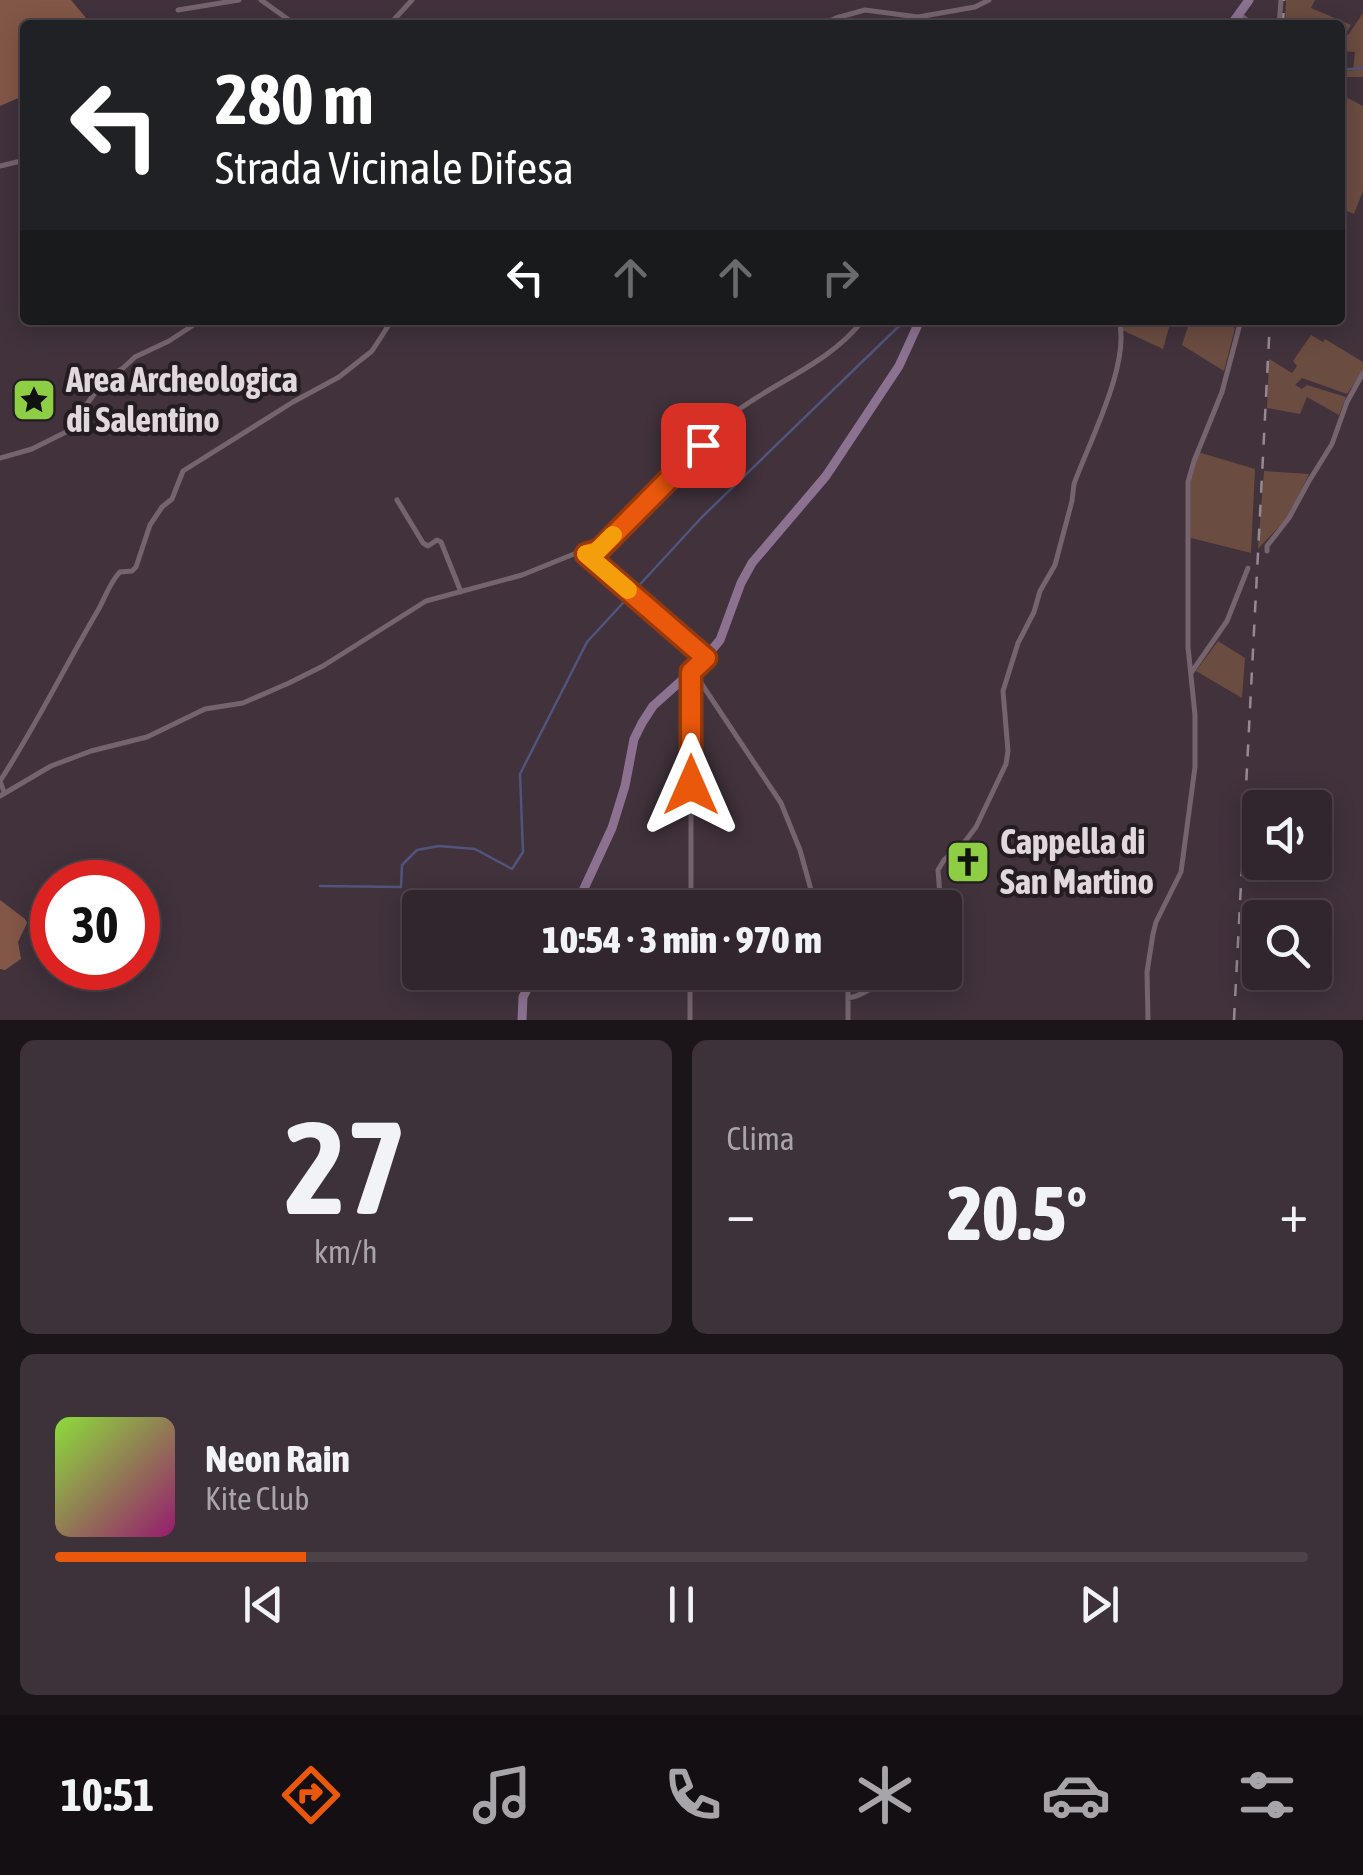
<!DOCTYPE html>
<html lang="it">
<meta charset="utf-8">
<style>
body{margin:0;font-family:"Asap Condensed",sans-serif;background:#3d3239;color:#f1f3f6;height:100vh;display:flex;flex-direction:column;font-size:38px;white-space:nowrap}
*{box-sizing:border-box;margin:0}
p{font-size:32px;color:#a8a5aa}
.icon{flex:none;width:55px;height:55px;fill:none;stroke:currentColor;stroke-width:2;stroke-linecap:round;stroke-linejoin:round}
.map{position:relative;height:1020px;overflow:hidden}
.drawer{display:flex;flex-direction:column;gap:20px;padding:20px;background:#1b1519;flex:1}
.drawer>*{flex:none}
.guide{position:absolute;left:20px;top:20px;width:1325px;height:305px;border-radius:10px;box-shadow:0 5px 25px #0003,0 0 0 2px #4c4349;background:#202124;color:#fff;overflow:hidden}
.controls{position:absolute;left:1242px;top:790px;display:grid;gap:20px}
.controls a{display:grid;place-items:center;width:90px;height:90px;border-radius:10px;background:#31262d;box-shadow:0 5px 25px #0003,0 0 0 2px #4c4349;font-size:50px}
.speed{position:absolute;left:30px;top:860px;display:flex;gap:20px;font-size:50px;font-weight:700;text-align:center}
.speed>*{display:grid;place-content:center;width:130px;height:130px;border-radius:50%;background:#31262d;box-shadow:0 5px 25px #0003,0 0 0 2px #4c4349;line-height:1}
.speed .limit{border:15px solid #d22;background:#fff;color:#111}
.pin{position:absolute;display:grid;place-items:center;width:85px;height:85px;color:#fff;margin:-42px;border-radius:20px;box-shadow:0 5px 15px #0006}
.me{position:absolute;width:110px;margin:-55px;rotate:0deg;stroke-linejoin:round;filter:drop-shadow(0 0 8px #0008)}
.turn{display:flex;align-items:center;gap:35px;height:210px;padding:0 30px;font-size:45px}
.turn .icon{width:130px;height:130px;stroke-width:2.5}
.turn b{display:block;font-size:70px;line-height:85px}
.lanes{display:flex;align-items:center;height:95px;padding:0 30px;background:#0003;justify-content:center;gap:50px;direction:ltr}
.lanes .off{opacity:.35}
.big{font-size:75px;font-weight:800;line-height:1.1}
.drawer .widget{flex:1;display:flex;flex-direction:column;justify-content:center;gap:15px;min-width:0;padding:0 35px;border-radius:15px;background:#3d3239}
.drawer .dial{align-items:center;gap:0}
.dial b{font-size:130px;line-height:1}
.song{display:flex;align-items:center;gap:30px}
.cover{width:120px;height:120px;border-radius:15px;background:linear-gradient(135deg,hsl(90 70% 55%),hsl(320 70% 35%))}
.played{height:10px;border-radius:5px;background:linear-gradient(90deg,#ea580c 20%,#4c4349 20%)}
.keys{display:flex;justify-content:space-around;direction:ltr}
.heat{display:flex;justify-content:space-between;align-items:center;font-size:55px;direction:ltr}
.drawer .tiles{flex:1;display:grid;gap:20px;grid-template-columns:1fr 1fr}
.widget:last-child{grid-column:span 2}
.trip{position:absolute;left:402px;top:890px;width:560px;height:100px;border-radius:10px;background:#31262d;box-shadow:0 5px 25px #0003,0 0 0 2px #4c4349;font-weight:800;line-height:100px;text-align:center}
.tab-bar{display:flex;height:160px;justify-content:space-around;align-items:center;background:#140f12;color:#a8a5aa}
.tab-bar .icon{width:70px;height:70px}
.tab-bar .selected{color:#ea580c}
.tab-bar b{font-size:45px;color:#f1f3f6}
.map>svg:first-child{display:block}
.green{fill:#6b4c41}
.forest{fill:#835747}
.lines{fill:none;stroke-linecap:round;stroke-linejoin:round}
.stream{stroke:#51547b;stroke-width:2.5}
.minor{stroke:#75646e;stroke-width:5}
.secondary{stroke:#8c7191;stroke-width:9}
.rail{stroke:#968a92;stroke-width:2.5;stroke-dasharray:12 12;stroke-linecap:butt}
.route-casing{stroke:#983908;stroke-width:25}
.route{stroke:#ea580c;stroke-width:18}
.slow{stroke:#f59e0b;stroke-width:18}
.labels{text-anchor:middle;stroke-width:8;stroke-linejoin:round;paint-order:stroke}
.poi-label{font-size:35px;font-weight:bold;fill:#e1d8dd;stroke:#231c21;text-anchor:start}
</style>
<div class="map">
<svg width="1363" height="1020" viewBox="0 0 1363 1020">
<rect width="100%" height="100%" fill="#41323c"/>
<path class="green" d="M1286 0H1315L1311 8 1351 25 1346 33 1340 34V25H1285Z
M1363 13V77H1346L1342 95 1363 106V191L1354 214 1340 208V73L1353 70 1355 52 1340 51V36L1348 35Z
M1119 320H1171L1163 349 1122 330Z
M1181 320H1221L1235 328 1224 371 1182 345 1189 323Z
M1311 335 1323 342 1325 339 1363 362V371L1347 394 1302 378 1295 385 1302 389 1307 385 1346 397 1339 415 1307 397 1300 414 1267 408 1269 359 1292 373 1297 366 1293 361Z
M1198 452 1255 469 1251 553 1187 537 1189 478Z
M1264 471 1309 474 1288 517 1258 549Z
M1218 641 1245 658 1242 698 1196 671Z"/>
<path class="forest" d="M0 0H71L92 25H25V95L0 106Z
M0 900 25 919 27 923 18 942 21 959 5 970 0 969Z"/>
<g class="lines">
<path class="stream" d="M1340 70 1363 68
M320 886 401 887 402 865 417 850 439 846 475 849 512 869 523 852 520 774 587 642 702 517 897 328 909 320"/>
<path class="minor" d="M261 0 296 25
M178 10 239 0
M1239 14 1253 25
M389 25 412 0
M821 25 836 18 865 10 918 17 975 7 989 0
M1279 25 1281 0
M0 166 25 160
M0 458 32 449 66 432 107 377 122 369 135 357 169 341 201 320
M397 500 423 543 428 546 437 540 441 542 461 592
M1267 551V546L1289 518 1309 481 1332 444 1347 402 1363 373
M587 555 703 656
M693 671 781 803 800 850 816 908
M1191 673 1227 621 1248 568
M4 792 0 781C36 726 64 668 97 612 105 599 109 583 120 572L132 571 136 567 150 525 162 507 172 499 183 471 293 402 339 377 372 351 392 320
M0 796 51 766 91 751 147 737 205 709 243 703 289 683 323 666 426 601 522 575 574 554 596 552 734 413C776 381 830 363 863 320
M691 908V675
M941 908 938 870 944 860 963 844 976 827 1006 764 1008 751 1003 691 1018 643 1034 612 1040 591 1055 565 1072 501 1074 484C1089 442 1131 363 1119 320
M839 972 848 991V1020
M848 998C858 997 862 993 871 989 885 983 898 981 911 972
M690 1020V972
M1148 1020 1147 972 1153 934 1156 922 1181 872 1195 767V715L1188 647V482L1194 461 1222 392 1241 320"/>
<path class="secondary" d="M1231 25 1249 0
M575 908 612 828 625 786 634 739 642 723 653 706 700 664 720 640 741 583 752 563 826 476 899 366 920 320
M522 1020 523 997 536 972"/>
<path class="rail" d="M1283 25 1284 0
M1234 1020 1270 320"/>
</g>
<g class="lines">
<defs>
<path id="route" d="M691 785V672L706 658 586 554 599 550 703 445"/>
</defs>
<use href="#route" class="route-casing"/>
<use href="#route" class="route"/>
<path class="slow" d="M613 535 596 552 586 554 628 590"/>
</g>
<defs>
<symbol id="sight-square" viewBox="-11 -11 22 22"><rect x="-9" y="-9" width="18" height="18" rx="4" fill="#8dce44" stroke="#231c21"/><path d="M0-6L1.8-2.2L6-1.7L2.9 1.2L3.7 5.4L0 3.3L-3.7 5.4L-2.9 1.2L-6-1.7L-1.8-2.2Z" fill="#111"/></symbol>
<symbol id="church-square" viewBox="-11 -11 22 22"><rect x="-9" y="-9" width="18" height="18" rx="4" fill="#8dce44" stroke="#231c21"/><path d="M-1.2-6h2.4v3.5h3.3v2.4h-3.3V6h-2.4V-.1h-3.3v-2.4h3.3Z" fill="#111"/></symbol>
</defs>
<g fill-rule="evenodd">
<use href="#sight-square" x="9" y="375" width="50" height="50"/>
<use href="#church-square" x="943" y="837" width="50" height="50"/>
</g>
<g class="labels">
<g class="poi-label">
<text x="66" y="392">Area Archeologica<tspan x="66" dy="40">di Salentino</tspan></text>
<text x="1000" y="854">Cappella di<tspan x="1000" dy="40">San Martino</tspan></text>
</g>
</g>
</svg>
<div class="controls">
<a><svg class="icon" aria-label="sound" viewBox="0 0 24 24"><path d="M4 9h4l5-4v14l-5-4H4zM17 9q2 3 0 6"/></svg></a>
<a><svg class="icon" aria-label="search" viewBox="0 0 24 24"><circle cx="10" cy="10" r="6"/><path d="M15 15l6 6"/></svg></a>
</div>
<div class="speed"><div class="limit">30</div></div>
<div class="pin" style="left:703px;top:445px;background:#d93025"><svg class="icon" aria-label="arrive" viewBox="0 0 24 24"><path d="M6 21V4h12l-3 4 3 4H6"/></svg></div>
<svg class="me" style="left:691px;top:785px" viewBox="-20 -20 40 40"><path d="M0-17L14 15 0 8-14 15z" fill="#ea580c" stroke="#fff" stroke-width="4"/></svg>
<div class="trip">10:54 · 3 min · 970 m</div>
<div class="guide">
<div class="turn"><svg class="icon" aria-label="left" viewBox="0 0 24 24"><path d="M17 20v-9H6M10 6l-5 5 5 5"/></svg><div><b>280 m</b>Strada Vicinale Difesa</div></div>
<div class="lanes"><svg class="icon" aria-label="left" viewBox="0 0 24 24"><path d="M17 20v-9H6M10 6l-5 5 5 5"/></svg><svg class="icon off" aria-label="ahead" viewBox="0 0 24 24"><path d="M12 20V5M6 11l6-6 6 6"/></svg><svg class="icon off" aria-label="ahead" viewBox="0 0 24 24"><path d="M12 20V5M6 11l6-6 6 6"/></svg><svg class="icon off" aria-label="right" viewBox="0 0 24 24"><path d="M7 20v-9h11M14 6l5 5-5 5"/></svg></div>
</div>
</div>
<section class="drawer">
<div class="tiles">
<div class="widget dial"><b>27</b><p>km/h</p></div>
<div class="widget"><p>Clima</p>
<div class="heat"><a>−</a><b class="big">20.5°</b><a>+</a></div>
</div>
<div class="widget">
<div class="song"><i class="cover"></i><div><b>Neon Rain</b><p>Kite Club</p></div></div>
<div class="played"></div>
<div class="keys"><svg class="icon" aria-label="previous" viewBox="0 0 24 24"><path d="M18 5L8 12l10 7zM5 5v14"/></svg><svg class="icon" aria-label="pause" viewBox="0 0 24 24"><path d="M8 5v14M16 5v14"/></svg><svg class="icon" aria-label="next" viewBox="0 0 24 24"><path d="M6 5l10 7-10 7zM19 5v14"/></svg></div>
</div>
</div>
</section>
<nav class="tab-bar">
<b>10:51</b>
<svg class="icon selected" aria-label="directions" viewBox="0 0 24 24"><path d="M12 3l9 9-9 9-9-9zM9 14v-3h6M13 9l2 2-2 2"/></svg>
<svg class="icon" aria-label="music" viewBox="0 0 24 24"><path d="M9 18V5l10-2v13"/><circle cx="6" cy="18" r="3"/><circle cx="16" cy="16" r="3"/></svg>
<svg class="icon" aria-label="phone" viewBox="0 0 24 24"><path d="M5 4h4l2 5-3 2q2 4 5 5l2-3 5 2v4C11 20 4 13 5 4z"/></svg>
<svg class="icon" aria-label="climate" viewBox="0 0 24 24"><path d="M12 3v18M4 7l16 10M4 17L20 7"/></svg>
<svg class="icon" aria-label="car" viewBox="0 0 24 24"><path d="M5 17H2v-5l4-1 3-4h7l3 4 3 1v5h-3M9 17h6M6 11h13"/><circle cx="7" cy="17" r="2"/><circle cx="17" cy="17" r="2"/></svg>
<svg class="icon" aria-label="filters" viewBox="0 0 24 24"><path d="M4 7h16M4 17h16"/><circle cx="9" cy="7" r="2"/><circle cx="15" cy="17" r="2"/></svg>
</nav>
